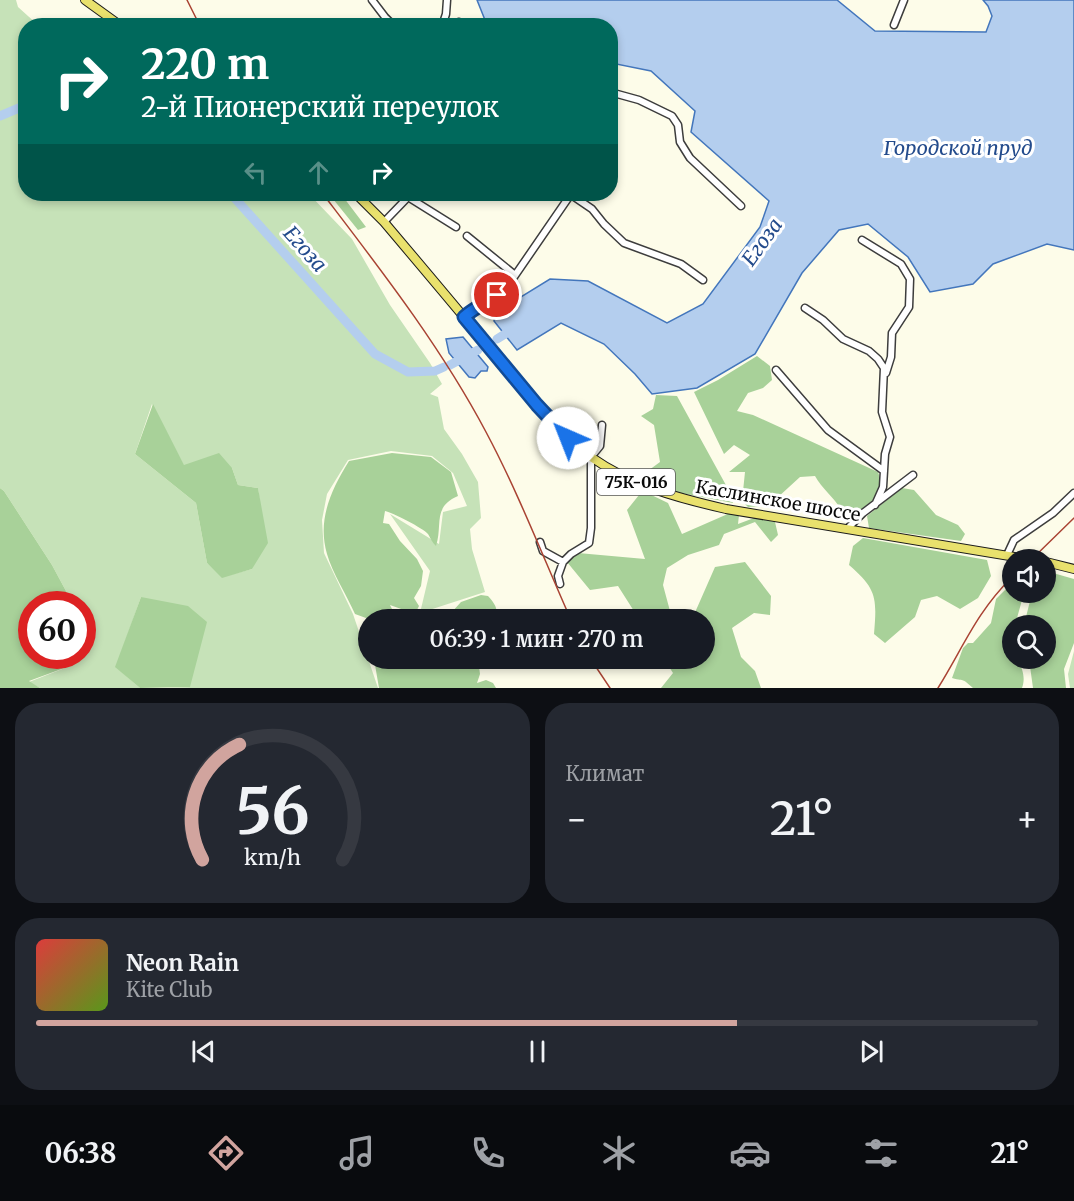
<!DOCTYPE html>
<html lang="ru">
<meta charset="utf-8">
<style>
body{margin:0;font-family:Merriweather,serif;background:#242831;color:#f1f3f6;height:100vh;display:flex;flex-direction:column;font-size:22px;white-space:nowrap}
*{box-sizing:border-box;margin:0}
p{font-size:20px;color:#9ea1a6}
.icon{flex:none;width:33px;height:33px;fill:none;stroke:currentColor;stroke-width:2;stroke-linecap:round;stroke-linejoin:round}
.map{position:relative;height:688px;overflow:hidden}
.sheet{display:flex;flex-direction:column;gap:15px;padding:15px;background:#0d0f14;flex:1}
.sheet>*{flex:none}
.guide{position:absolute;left:18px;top:18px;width:600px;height:183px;border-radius:24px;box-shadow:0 3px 9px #0003;background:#00695c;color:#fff;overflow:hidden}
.buttons{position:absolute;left:1002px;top:549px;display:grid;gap:12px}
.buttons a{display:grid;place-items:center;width:54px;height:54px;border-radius:50%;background:#171b24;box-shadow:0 3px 9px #0003;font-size:30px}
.speed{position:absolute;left:18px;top:591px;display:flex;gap:12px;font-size:30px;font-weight:700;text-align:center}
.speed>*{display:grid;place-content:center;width:78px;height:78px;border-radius:50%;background:#171b24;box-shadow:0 3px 9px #0003;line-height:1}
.speed .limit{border:9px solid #d22;background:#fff;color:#111}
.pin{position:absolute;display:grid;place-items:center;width:51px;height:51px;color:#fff;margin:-26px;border:3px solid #fff;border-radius:50%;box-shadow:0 2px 6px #0007}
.me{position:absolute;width:66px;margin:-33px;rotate:316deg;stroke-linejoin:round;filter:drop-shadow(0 0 4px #0008)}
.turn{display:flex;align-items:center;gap:21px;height:126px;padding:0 24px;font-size:27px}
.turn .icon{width:78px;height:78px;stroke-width:2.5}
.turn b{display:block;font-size:42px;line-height:51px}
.lanes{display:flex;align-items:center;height:57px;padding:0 24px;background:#0003;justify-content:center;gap:30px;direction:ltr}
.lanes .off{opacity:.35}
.big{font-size:45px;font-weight:600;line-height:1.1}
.sheet .widget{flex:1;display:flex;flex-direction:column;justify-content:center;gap:9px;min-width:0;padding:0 21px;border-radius:24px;background:#242831}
.sheet .dial{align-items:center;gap:0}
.dial svg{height:156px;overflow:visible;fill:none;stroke:#363941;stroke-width:7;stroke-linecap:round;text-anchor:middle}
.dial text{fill:#f1f3f6;stroke:none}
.song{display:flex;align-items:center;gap:18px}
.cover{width:72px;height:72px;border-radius:9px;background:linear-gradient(135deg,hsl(0 70% 55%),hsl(90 70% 35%))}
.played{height:6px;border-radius:3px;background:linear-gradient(90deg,#d1a49e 70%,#363941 70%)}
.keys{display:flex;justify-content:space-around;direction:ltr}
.heat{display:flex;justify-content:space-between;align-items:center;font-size:33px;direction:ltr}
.sheet .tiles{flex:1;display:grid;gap:15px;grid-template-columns:1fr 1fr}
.widget:last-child{grid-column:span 2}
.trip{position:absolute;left:358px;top:609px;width:357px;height:60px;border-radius:30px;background:#171b24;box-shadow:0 3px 9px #0003;font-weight:600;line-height:60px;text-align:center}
.menu{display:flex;height:96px;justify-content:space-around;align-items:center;background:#090b0e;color:#9ea1a6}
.menu .icon{width:42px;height:42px}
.menu .current{color:#d1a49e}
.menu b{font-size:27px;color:#f1f3f6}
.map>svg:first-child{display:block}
.green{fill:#c6e2b8;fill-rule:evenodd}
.forest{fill:#a8d199}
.water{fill:#b4ceee;stroke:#4376bc;stroke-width:1.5}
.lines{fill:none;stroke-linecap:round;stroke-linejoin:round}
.river{stroke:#b4ceee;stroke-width:9}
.minor-casing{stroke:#3d3d3d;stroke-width:9}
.major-casing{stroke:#1b1b1b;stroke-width:10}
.minor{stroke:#fff;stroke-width:6}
.major{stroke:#e9e16d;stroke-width:8}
.rail{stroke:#a94333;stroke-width:1.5}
.route-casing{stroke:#114b97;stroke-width:15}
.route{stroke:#1a73e8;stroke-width:10}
.labels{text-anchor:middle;stroke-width:6;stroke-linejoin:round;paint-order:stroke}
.shield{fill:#fff;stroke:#545454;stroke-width:1.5}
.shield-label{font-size:16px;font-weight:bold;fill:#0a0a0a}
.street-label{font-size:18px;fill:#0a0a0a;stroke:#fff}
.water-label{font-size:20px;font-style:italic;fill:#234b8c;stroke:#fff}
</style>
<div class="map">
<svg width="1074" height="688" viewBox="0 0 1074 688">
<rect width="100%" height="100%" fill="#fdfce9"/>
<path class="green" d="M0 0H16L18 7 38 25 26 26V194H309L352 239 390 305 430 363 442 384 430 394 438 397 444 429 462 454 478 482 481 518 470 529 472 549 485 592 420 613 430 571 390 514 439 544 443 512 467 506 453 473 432 456 391 451 348 460 327 494 322 520 324 553 353 614 378 688H167L190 687 141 597 116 667 140 688H40L29 682 75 664 76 656H82V604H73L52 565 4 491 0 488ZM152 404 184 466 232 468 238 485 258 488 261 512 252 569 222 577 207 563 196 503 135 454Z
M1074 651V688H1070L1068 674Z"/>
<path class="forest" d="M329 194H341L366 227 358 230Z
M757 356 770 366 772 380 763 388 748 393 737 411 753 415 878 472 882 484 874 500 856 515 842 511C834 497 822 489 815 476L800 477 777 498 764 506 748 507 742 501 745 472H729L750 455 734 445 724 454 694 392 718 380Z
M656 395 677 396 727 487 733 503 655 488 632 475 645 473 660 462 654 425 641 416 653 409Z
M153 404 184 465 219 453 232 468 238 485 258 488 268 543 252 569 222 578 207 563 196 503 135 454Z
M392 453 431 457 451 472 458 496C432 507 443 525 436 546 432 542 431 539 428 534 423 528 393 513 385 511L383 523 389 524 400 541 417 559 423 571 421 586 414 598 419 606 417 610H404L390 605 393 611 391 619H372L373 616 366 618 355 614C347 596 332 572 327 554 317 520 331 490 349 461Z
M0 488 4 491 52 565 73 604H32V656H76L75 664 29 681 40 688H0Z
M902 488 914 490 936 515 958 525 965 534 961 541 869 528 867 516Z
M639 489 668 503 682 534 730 513 739 515 738 524 754 518 775 522 778 535 771 542 755 522 724 534 719 545 688 555 667 568 663 585 670 611 693 617 715 567 745 562 771 596 770 615 754 613 732 628 741 657 755 671 761 688H661L673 673 664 659 705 658V620L639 619 618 586 590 590 567 562 578 553 645 559 627 510 639 495Z
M863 538 987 560 991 576 978 598 960 609 937 596 921 600 915 617 885 643 874 634C877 598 877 589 849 565L853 546Z
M1046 571 1074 579V643L1064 669 1066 688H1033L1029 659 1046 658V626L1024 625 1032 593 1046 592Z
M1012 583V592L1024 593 1015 625 1012 626V637L1008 639 1010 645 1012 646V658L1018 659C1022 669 1026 677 1022 688H973C960 677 967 682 952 678L963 648 968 643H973L991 623 996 599Z
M481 595 488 596C495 604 499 609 495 619H435L428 615 433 611 451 613 461 602Z
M141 597 188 606 207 622 190 687 140 688 115 667Z
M374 659H478L480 674 477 683 486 680 493 683 496 688H379Z"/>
<path class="water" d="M477 0H837L875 31 986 32 992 16 988 6 983 0H1074V250L1047 244 993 264 973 284 930 292 908 257 868 224 839 230 802 273 755 354 697 388 652 394 635 374 604 344 561 323 517 350 494 321 495 313 550 279 588 281 667 323 703 304 760 227 769 201 691 132 695 111 651 71 611 63 610 26 487 25Z
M463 337 488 367 487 371H481L475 378 469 377 449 353 446 339Z"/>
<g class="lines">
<path class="river" d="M0 116 26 105
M231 194 375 354 408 372 435 371 444 367
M497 339 513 329
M450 365 478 350"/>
<defs>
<path id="minor" d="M372 0 385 17 394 26
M894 25 904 0
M442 26 446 14 447 0
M456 26 459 22 464 26
M610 92 639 100 672 116 678 125 680 142 690 158 741 206
M570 194 592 209 604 224 624 243 681 264 703 280
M408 197 456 227
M384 222 411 194
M467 236 515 275
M862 240 901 264 910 279 909 307 892 333 891 357 886 373
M805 308 823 320 843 339 869 351 878 359 884 368 882 412 890 437 885 454 883 487 875 505
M464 317 476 306 486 303 505 290 571 194
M776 370 828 430 884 471
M848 528 863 513 913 475
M540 542 543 551 563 562 571 554 589 543 591 528V457L600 446 602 425
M1007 555 1014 540 1053 513 1074 493
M560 584 558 576 563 562"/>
<path id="major" d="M85 0 121 26
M356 194 384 222C417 261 450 300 483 340 516 381 548 427 591 457 632 486 678 498 726 509L1033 560
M1046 562 1074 569"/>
</defs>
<use href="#minor" class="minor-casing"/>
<use href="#major" class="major-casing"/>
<use href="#minor" class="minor"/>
<use href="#major" class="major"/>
<path class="rail" d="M187 0 200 26
M323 194C381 270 441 347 486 432 518 492 543 557 571 620
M1031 560 1074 518
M590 658 610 688
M938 688C964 646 976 613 1012 577"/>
</g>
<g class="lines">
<defs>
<path id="route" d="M497 295C486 303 474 308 464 317L537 405 568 438"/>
</defs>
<use href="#route" class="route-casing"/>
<use href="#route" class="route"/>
</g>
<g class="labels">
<rect class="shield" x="597" y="469" width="78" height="26" rx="4.5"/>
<g class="shield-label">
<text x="636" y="488">75К-016</text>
</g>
<g class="street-label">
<text transform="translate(778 501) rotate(10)" y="6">Каслинское шоссе</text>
</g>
<g class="water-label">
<text x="958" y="155">Городской пруд</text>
<text transform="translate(762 242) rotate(-54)" y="7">Егоза</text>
<text transform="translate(305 249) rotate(48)" y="7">Егоза</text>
</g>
</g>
</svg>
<div class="buttons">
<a><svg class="icon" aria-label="sound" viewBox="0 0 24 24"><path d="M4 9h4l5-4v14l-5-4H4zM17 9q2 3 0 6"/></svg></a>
<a><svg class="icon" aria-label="search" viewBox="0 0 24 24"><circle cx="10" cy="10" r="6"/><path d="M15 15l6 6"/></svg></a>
</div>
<div class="speed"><div class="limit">60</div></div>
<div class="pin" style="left:497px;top:295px;background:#d93025"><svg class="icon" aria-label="arrive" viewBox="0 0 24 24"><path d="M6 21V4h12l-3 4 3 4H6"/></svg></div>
<svg class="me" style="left:568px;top:438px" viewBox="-20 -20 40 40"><circle r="19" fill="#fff"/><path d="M0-13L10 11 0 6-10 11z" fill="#1a73e8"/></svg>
<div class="trip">06:39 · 1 мин · 270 m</div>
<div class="guide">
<div class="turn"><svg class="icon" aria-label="right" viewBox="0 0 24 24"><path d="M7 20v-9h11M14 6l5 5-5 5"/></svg><div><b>220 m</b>2-й Пионерский переулок</div></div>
<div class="lanes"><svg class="icon off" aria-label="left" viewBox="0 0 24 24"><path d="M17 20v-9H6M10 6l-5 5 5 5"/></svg><svg class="icon off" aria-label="ahead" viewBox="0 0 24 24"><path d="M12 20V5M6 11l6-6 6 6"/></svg><svg class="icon" aria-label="right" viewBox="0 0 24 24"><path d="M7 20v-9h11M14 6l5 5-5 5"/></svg></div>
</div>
</div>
<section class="sheet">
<div class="tiles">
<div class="widget dial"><svg viewBox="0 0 100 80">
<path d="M14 69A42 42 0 1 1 86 69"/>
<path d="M14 69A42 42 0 0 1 33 10" stroke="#d1a49e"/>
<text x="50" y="56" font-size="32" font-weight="700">56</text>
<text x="50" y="72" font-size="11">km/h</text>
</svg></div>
<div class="widget"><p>Климат</p>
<div class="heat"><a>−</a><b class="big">21°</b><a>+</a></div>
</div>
<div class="widget">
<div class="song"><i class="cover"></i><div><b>Neon Rain</b><p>Kite Club</p></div></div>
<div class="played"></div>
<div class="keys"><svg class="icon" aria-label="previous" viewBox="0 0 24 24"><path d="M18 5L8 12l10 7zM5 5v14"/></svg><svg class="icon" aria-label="pause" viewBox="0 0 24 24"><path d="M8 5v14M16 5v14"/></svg><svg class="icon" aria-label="next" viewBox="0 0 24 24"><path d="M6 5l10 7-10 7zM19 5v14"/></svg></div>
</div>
</div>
</section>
<nav class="menu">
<b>06:38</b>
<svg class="icon current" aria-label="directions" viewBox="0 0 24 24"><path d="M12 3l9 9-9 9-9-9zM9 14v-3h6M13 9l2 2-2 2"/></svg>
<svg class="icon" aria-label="music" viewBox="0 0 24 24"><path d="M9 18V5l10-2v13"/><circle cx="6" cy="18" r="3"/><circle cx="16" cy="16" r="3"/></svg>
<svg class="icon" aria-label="phone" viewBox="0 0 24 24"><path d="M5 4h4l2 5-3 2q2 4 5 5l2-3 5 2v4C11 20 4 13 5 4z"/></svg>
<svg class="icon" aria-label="climate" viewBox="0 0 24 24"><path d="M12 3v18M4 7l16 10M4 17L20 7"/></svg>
<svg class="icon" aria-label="car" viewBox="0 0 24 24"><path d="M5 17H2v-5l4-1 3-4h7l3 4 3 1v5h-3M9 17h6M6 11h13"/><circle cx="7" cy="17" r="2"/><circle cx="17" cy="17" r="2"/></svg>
<svg class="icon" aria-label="filters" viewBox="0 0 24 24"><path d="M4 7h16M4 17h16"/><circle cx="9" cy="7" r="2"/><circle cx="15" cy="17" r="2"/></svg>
<b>21°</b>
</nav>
